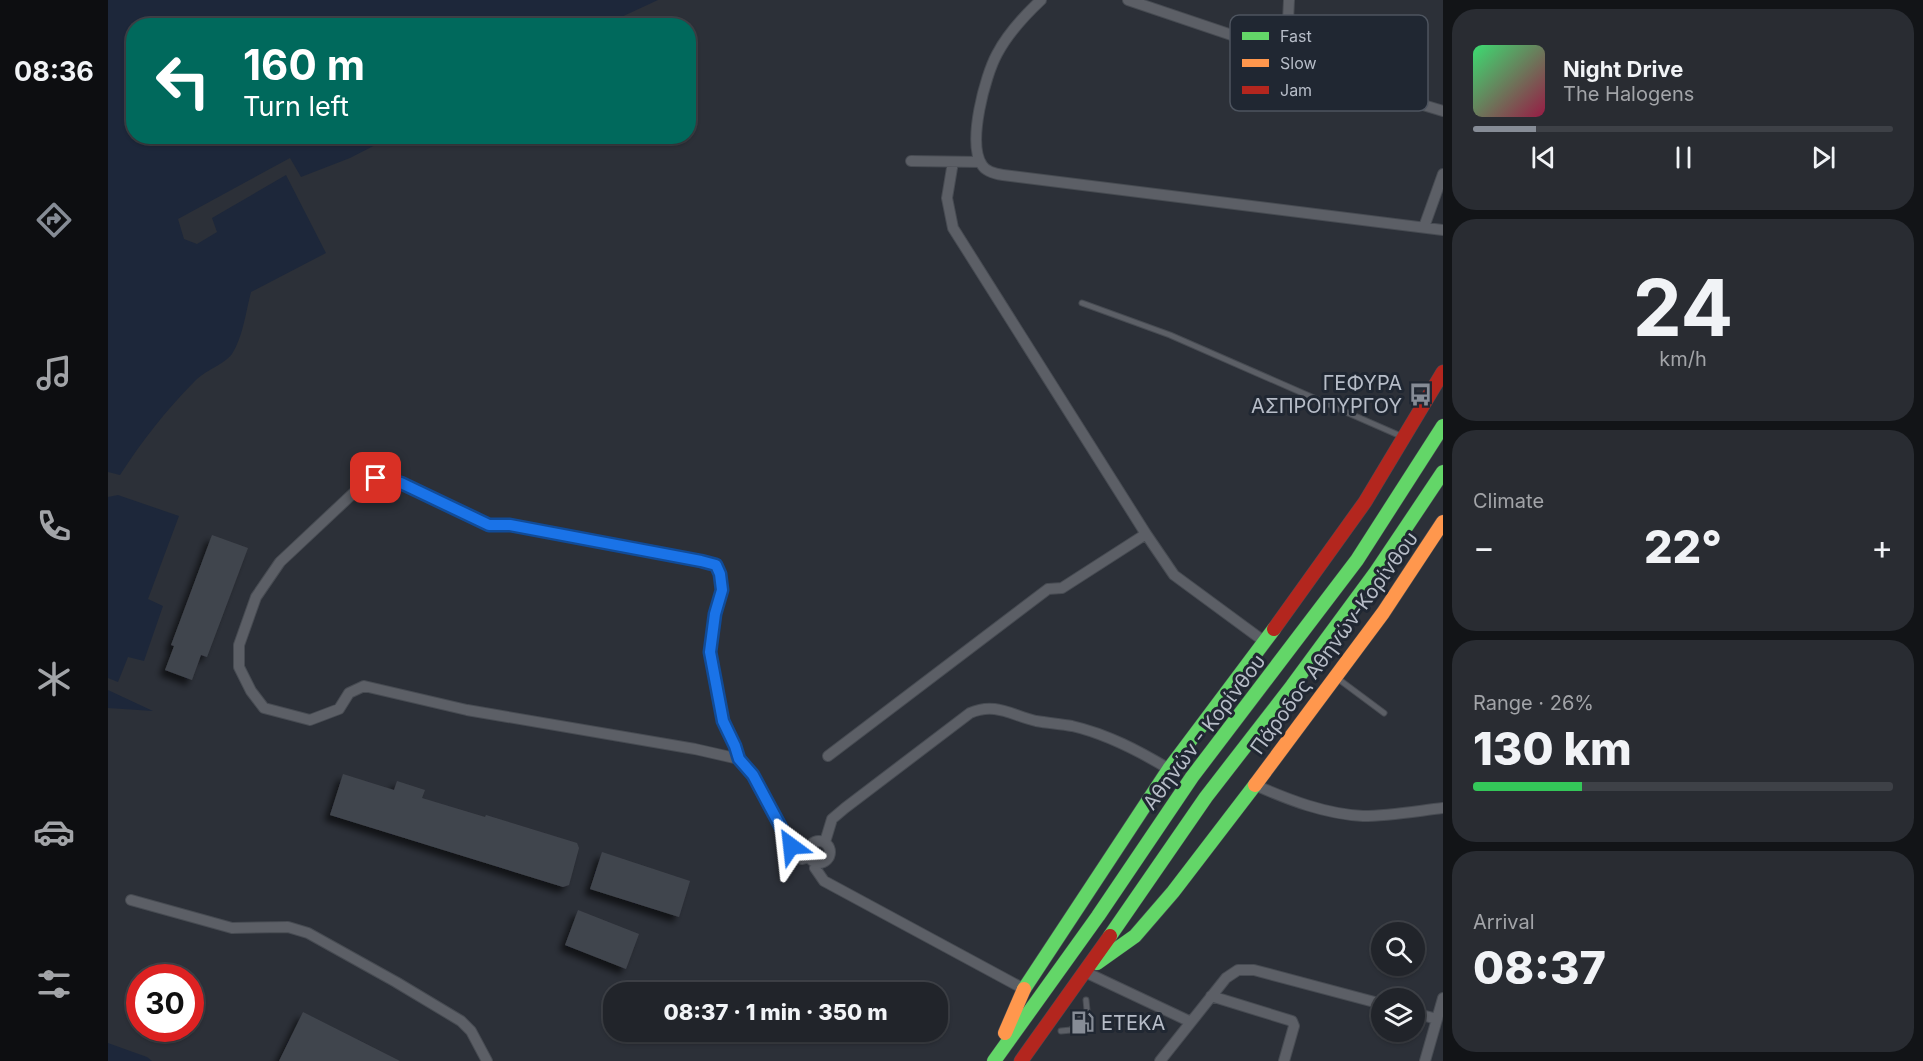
<!DOCTYPE html>
<meta charset="utf-8">
<style>
body{margin:0;font-family:Inter,sans-serif;background:#292c32;color:#f1f3f6;height:100vh;display:flex;flex-direction:column;font-size:22px;white-space:nowrap}
*{box-sizing:border-box;margin:0}
p{font-size:20px;color:#a2a4a8}
.icon{flex:none;width:33px;height:33px;fill:none;stroke:currentColor;stroke-width:2;stroke-linecap:round;stroke-linejoin:round}
.map{position:relative;flex:1;overflow:hidden}
.drawer{display:flex;flex-direction:column;gap:9px;padding:9px;background:#121417;width:480px}
.drawer>*{flex:none}
.guide{position:absolute;left:18px;top:18px;width:570px;height:126px;border-radius:24px;box-shadow:0 2px 4px #0004,0 0 0 2px #3e4147;background:#00695c;color:#fff;overflow:hidden}
.tools{position:absolute;left:1263px;top:922px;display:grid;gap:12px}
.tools a{display:grid;place-items:center;width:54px;height:54px;border-radius:50%;background:#21242a;box-shadow:0 2px 4px #0004,0 0 0 2px #3e4147;font-size:30px}
.speed{position:absolute;left:18px;top:964px;display:flex;gap:12px;font-size:30px;font-weight:700;text-align:center}
.speed>*{display:grid;place-content:center;width:78px;height:78px;border-radius:50%;background:#21242a;box-shadow:0 2px 4px #0004,0 0 0 2px #3e4147;line-height:1}
.speed .limit{border:9px solid #d22;background:#fff;color:#111}
.pin{position:absolute;display:grid;place-items:center;width:51px;height:51px;color:#fff;margin:-26px;border-radius:12px;box-shadow:0 3px 9px #0006}
.me{position:absolute;width:66px;margin:-33px;rotate:330deg;stroke-linejoin:round;filter:drop-shadow(0 0 4px #0008)}
.turn{display:flex;align-items:center;gap:21px;height:126px;padding:0 18px;font-size:27px}
.turn .icon{width:78px;height:78px;stroke-width:2.5}
.turn b{display:block;font-size:42px;line-height:51px}
.big{font-size:45px;font-weight:800;line-height:1.1}
.drawer .widget{flex:1;display:flex;flex-direction:column;justify-content:center;gap:9px;min-width:0;padding:0 21px;border-radius:24px;background:#292c32}
.drawer .dial{align-items:center;gap:0}
.dial b{font-size:78px;line-height:1}
.song{display:flex;align-items:center;gap:18px}
.cover{width:72px;height:72px;border-radius:9px;background:linear-gradient(135deg,hsl(140 70% 55%),hsl(340 70% 35%))}
.played{height:6px;border-radius:3px;background:linear-gradient(90deg,#868c96 15%,#3e4147 15%)}
.keys{display:flex;justify-content:space-around;direction:ltr}
.heat{display:flex;justify-content:space-between;align-items:center;font-size:33px;direction:ltr}
.charge{height:9px;border-radius:4px;background:linear-gradient(90deg,#34c759 26%,#3e4147 0)}
.trip{position:absolute;left:495px;top:982px;width:345px;height:60px;border-radius:24px;background:#21242a;box-shadow:0 2px 4px #0004,0 0 0 2px #3e4147;font-weight:800;line-height:60px;text-align:center}
main{display:flex;flex:1;min-height:0}
.tabs{display:flex;flex-direction:column;width:108px;justify-content:space-around;align-items:center;background:#0d0e11;color:#a2a4a8}
.tabs .icon{width:42px;height:42px}
.tabs .selected{color:#868c96}
.tabs b{font-size:27px;color:#f1f3f6}
.map>svg:first-child{display:block}
.water{fill:#1d273a}
.building{fill:#41454d;filter:url(#shadow)}
.lines{fill:none;stroke-linecap:round;stroke-linejoin:round}
.lane-casing{stroke:#474b52;stroke-width:7}
.street-casing{stroke:#474b52;stroke-width:12}
.fast-casing{stroke:#474b52;stroke-width:15}
.slow-casing{stroke:#474b52;stroke-width:15}
.jam-casing{stroke:#474b52;stroke-width:15}
.lane{stroke:#5c5f66;stroke-width:5}
.street{stroke:#5c5f66;stroke-width:10}
.fast{stroke:#63d668;stroke-width:14}
.slow{stroke:#ff974d;stroke-width:14}
.jam{stroke:#b3261e;stroke-width:14}
.route-casing{stroke:#114b97;stroke-width:15}
.route{stroke:#1a73e8;stroke-width:10}
.labels{text-anchor:middle;stroke-width:6;stroke-linejoin:round;paint-order:stroke}
.poi-label{font-size:20px;fill:#b7bdc8;stroke:#202732;text-anchor:end}
.street-label{font-size:20px;fill:#b7bdc8;stroke:#202732}
.key{fill:#202732;stroke:#4d545f;stroke-width:1.5}
.key-label{font-size:16px;fill:#b7bdc8}
</style>
<main>
<nav class="tabs">
<b>08:36</b>
<svg class="icon selected" aria-label="directions" viewBox="0 0 24 24"><path d="M12 3l9 9-9 9-9-9zM9 14v-3h6M13 9l2 2-2 2"/></svg>
<svg class="icon" aria-label="music" viewBox="0 0 24 24"><path d="M9 18V5l10-2v13"/><circle cx="6" cy="18" r="3"/><circle cx="16" cy="16" r="3"/></svg>
<svg class="icon" aria-label="phone" viewBox="0 0 24 24"><path d="M5 4h4l2 5-3 2q2 4 5 5l2-3 5 2v4C11 20 4 13 5 4z"/></svg>
<svg class="icon" aria-label="climate" viewBox="0 0 24 24"><path d="M12 3v18M4 7l16 10M4 17L20 7"/></svg>
<svg class="icon" aria-label="car" viewBox="0 0 24 24"><path d="M5 17H2v-5l4-1 3-4h7l3 4 3 1v5h-3M9 17h6M6 11h13"/><circle cx="7" cy="17" r="2"/><circle cx="17" cy="17" r="2"/></svg>
<svg class="icon" aria-label="filters" viewBox="0 0 24 24"><path d="M4 7h16M4 17h16"/><circle cx="9" cy="7" r="2"/><circle cx="15" cy="17" r="2"/></svg>
</nav>
<div class="map">
<svg width="1335" height="1061" viewBox="0 0 1335 1061">
<defs>
<filter id="shadow"><feDropShadow dx="-5.5" dy="5.5" stdDeviation="3" flood-color="#0009"/></filter>
</defs>
<rect width="100%" height="100%" fill="#2c3038"/>
<path class="water" d="M0 0H550L494 26H26V136L283 137 242 158 193 177 182 158 70 219 76 239 89 244 109 232 104 218 178 175 218 253 143 292C138 311 135 337 124 354 117 364 96 371 87 381 58 410 34 441 12 475L0 472Z
M10 495 71 516 40 599 55 606 36 661 20 657 10 682 0 678V497Z
M0 690 45 711 0 708Z
M0 1043 39 1057 44 1061H0Z"/>
<path class="building" d="M104 535 140 548 99 657 93 655 84 680 57 670 66 646 63 645Z
M235 774 286 790 289 781 317 790 314 798 377 817 378 815 469 843 471 848 461 885 455 887 222 815Z
M494 852 582 881 571 917 482 889Z
M470 910 531 934 518 969 457 945Z
M195 1012 292 1061H171Z"/>
<g class="lines">
<defs>
<path id="lane" d="M974 303 1062 335 1295 437
M1229 678 1276 713
M953 1031 963 1030 979 1010 978 1000"/>
<path id="street" d="M933 0C916 16 900 33 889 54 877 76 859 143 874 165 878 172 888 174 895 175L1335 230
M1020 0 1168 50 1192 63 1246 84 1335 111
M1181 0 1179 42 1191 62
M803 161 872 162
M845 162 839 198 845 228 1038 534 1066 575 1157 642
M1316 227 1335 174
M720 756 940 589 954 588 1038 534
M631 759 627 746 615 721 602 652 607 614 614 590 612 574 608 565 593 561 402 525H381L293 483 268 478 254 485 172 562 148 597 131 645V667L143 691 156 708 202 720 231 709 241 693 256 686 359 710 587 749 631 759 645 775 683 846 694 859 701 857
M1147 785C1181 800 1217 814 1255 816 1281 816 1309 811 1335 808
M700 852a11 11 0 1 1 22 0a11 11 0 1 1-22 0Z
M717 842 724 819 737 808 862 713C887 702 903 715 928 721 940 723 952 724 964 726 999 734 1031 751 1061 769
M711 863 707 868 716 881 916 989
M23 900 124 928 180 927 200 933 288 982 353 1021 363 1031 379 1061
M977 972 1083 1022
M1103 996 1184 1021 1186 1026 1176 1061
M1306 1013 1329 1019
M1052 1061 1118 978 1130 970H1146L1274 1004
M1317 1061 1335 998"/>
<path id="fast" d="M1002 936 1098 797 1184 686 1268 572 1335 472
M989 963 1027 936 1065 892 1147 785
M916 989 1061 769 1166 629
M886 1061 990 916 1084 777 1249 560 1335 426"/>
<path id="slow" d="M1147 785 1275 613 1335 522
M897 1033 916 989"/>
<path id="jam" d="M1166 629 1257 502 1335 372
M913 1061 1002 936"/>
</defs>
<use href="#lane" class="lane-casing"/>
<use href="#street" class="street-casing"/>
<use href="#fast" class="fast-casing"/>
<use href="#slow" class="slow-casing"/>
<use href="#jam" class="jam-casing"/>
<use href="#lane" class="lane"/>
<use href="#street" class="street"/>
<use href="#fast" class="fast"/>
<use href="#slow" class="slow"/>
<use href="#jam" class="jam"/>
</g>
<g class="lines">
<defs>
<path id="route" d="M268 478 293 483 381 525H402L593 561 608 565 612 574 614 590 607 614 602 652 615 721 627 746 631 759 645 775 683 846"/>
</defs>
<use href="#route" class="route-casing"/>
<use href="#route" class="route"/>
</g>
<defs>
<symbol id="bus-bare" viewBox="-9 -9 18 18"><path d="M-5-6H5V4H4V6H2V4H-2V6H-4V4H-5ZM-3.5-4V0h7V-4ZM-3.5 1.2v1.5H-2V1.2ZM2 1.2v1.5H3.5V1.2Z" fill="#868c96" stroke="#202732" stroke-width="2.5" paint-order="stroke"/></symbol>
<symbol id="fuel-bare" viewBox="-9 -9 18 18"><path d="M-5.5-6h7V0h2V4h1.3V-2.5L3-4.5l.8-.8L6-3V5H2.5V1h-1V6h-7ZM-4.2-4.7v3.2H.2V-4.7Z" fill="#868c96" stroke="#202732" stroke-width="2.5" paint-order="stroke"/></symbol>
</defs>
<g fill-rule="evenodd">
<use href="#bus-bare" x="1296" y="378" width="33" height="33"/>
<use href="#fuel-bare" x="958" y="1006" width="33" height="33"/>
</g>
<g class="labels">
<g class="poi-label">
<text x="1294" y="390">ΓΕΦΥΡΑ<tspan x="1294" dy="23">ΑΣΠΡΟΠΥΡΓΟΥ</tspan></text>
<text x="993" y="1030" text-anchor="start">ΕΤΕΚΑ</text>
</g>
<g class="street-label">
<text transform="translate(1226 643) rotate(-54)" y="7">Πάροδος Αθηνών-Κορίνθου</text>
<text transform="translate(1096 732) rotate(-53)" y="7">Αθηνών - Κορίνθου</text>
</g>
</g>
<rect x="1122" y="15" width="198" height="96" rx="9" class="key"/>
<rect x="1134" y="32" width="27" height="8" fill="#63d668"/>
<rect x="1134" y="59" width="27" height="8" fill="#ff974d"/>
<rect x="1134" y="86" width="27" height="8" fill="#b3261e"/>
<g class="key-label">
<text x="1172" y="42">Fast</text>
<text x="1172" y="69">Slow</text>
<text x="1172" y="96">Jam</text>
</g>
</svg>
<div class="tools">
<a><svg class="icon" aria-label="search" viewBox="0 0 24 24"><circle cx="10" cy="10" r="6"/><path d="M15 15l6 6"/></svg></a>
<a><svg class="icon" aria-label="layers" viewBox="0 0 24 24"><path d="M12 4l9 5-9 5-9-5zM3 14l9 5 9-5"/></svg></a>
</div>
<div class="speed"><div class="limit">30</div></div>
<div class="pin" style="left:268px;top:478px;background:#d93025"><svg class="icon" aria-label="arrive" viewBox="0 0 24 24"><path d="M6 21V4h12l-3 4 3 4H6"/></svg></div>
<svg class="me" style="left:683px;top:846px" viewBox="-20 -20 40 40"><path d="M0-17L14 15 0 8-14 15z" fill="#1a73e8" stroke="#fff" stroke-width="4"/></svg>
<div class="trip">08:37 · 1 min · 350 m</div>
<div class="guide">
<div class="turn"><svg class="icon" aria-label="left" viewBox="0 0 24 24"><path d="M17 20v-9H6M10 6l-5 5 5 5"/></svg><div><b>160 m</b>Turn left</div></div>
</div>
</div>
<section class="drawer">
<div class="widget">
<div class="song"><i class="cover"></i><div><b>Night Drive</b><p>The Halogens</p></div></div>
<div class="played"></div>
<div class="keys"><svg class="icon" aria-label="previous" viewBox="0 0 24 24"><path d="M18 5L8 12l10 7zM5 5v14"/></svg><svg class="icon" aria-label="pause" viewBox="0 0 24 24"><path d="M8 5v14M16 5v14"/></svg><svg class="icon" aria-label="next" viewBox="0 0 24 24"><path d="M6 5l10 7-10 7zM19 5v14"/></svg></div>
</div>
<div class="widget dial"><b>24</b><p>km/h</p></div>
<div class="widget"><p>Climate</p>
<div class="heat"><a>−</a><b class="big">22°</b><a>+</a></div>
</div>
<div class="widget"><p>Range · 26%</p><b class="big">130 km</b><div class="charge"></div></div>
<div class="widget"><p>Arrival</p><b class="big">08:37</b></div>
</section>
</main>
